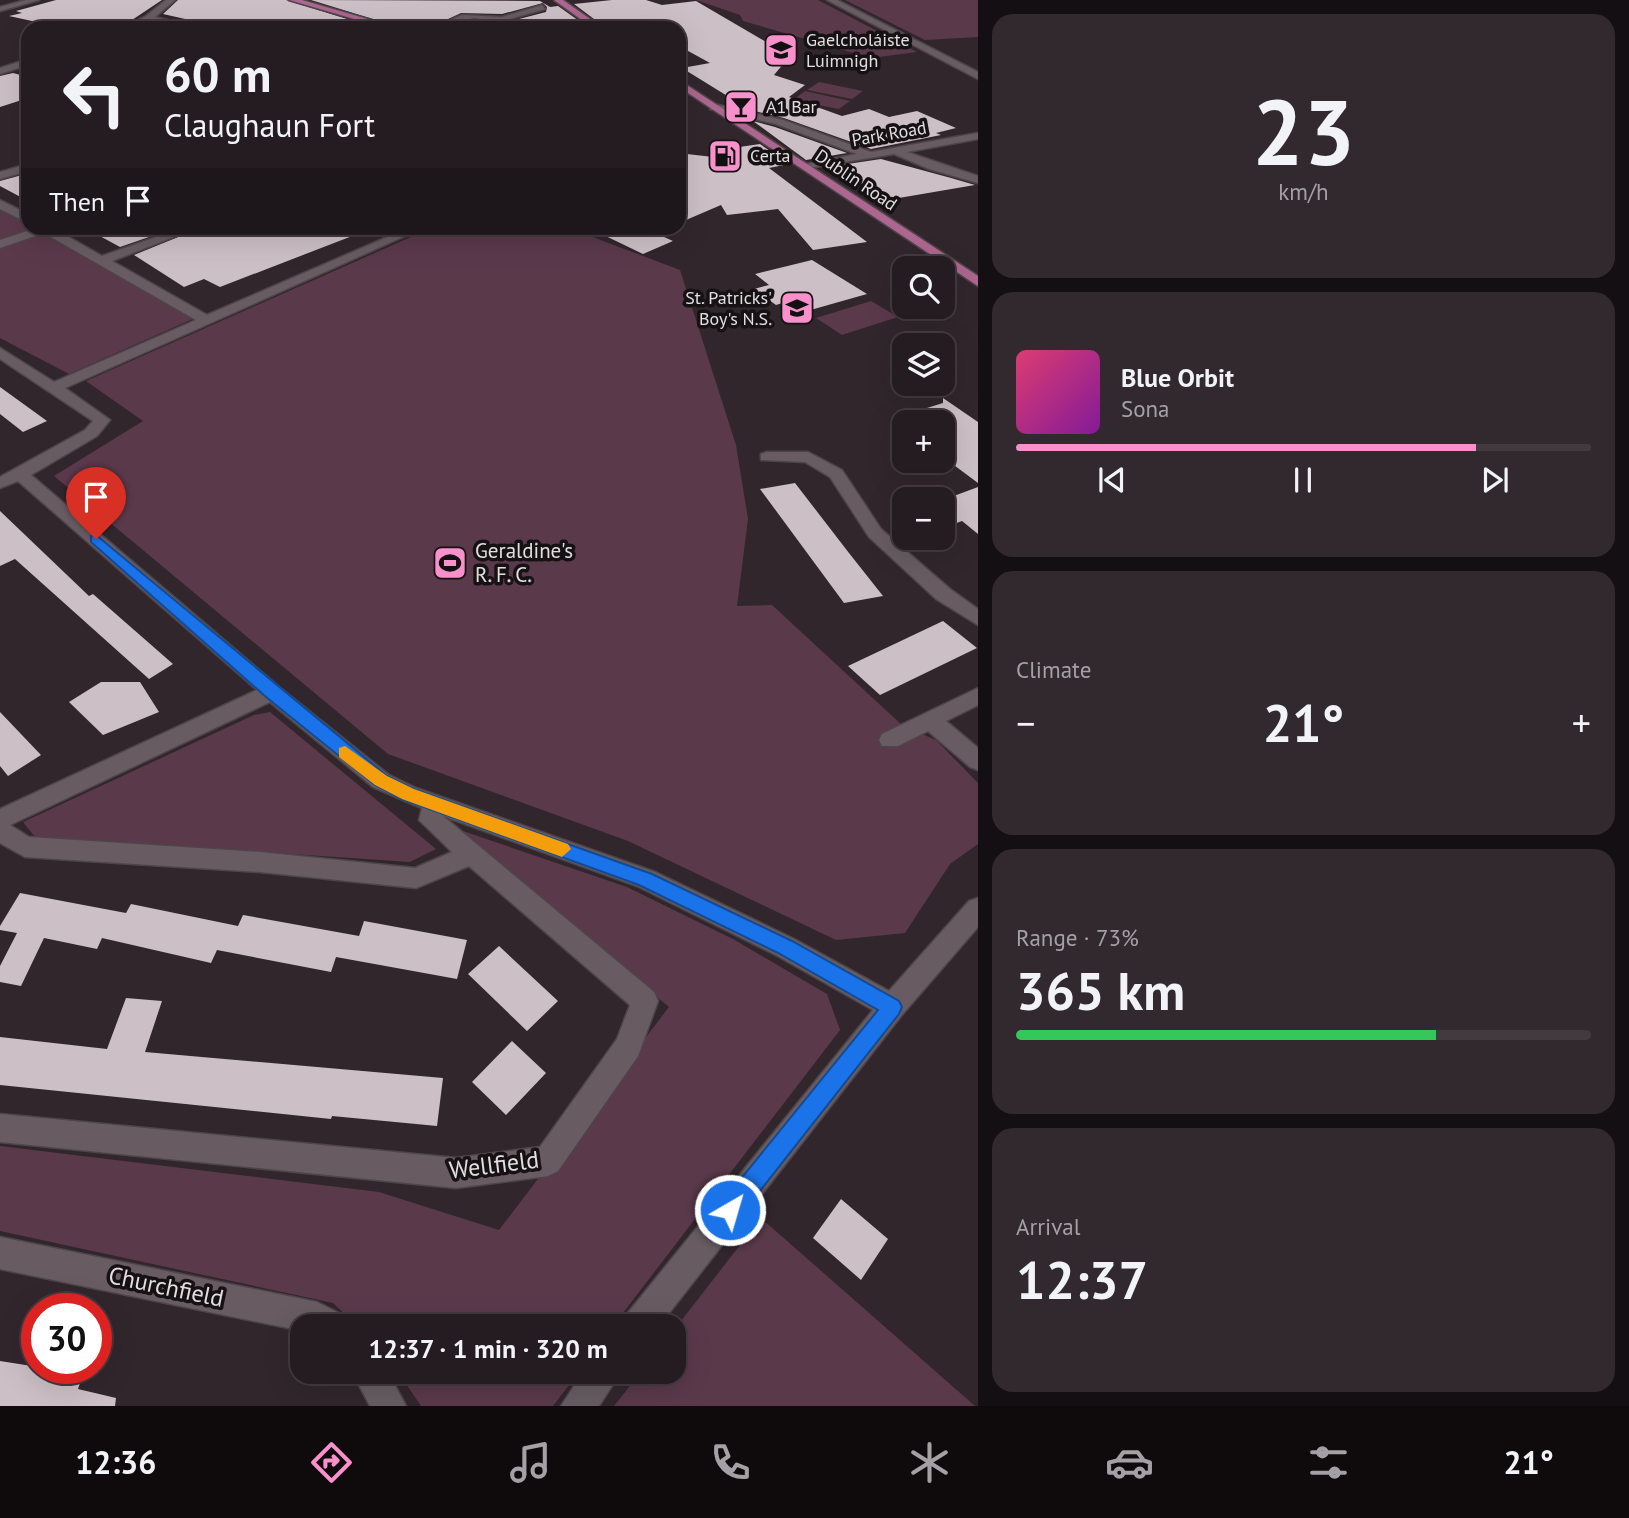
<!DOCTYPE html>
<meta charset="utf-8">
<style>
body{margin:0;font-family:"PT Sans",sans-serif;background:#31292e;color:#f1f3f6;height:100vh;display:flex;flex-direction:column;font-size:26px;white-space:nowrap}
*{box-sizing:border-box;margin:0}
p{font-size:23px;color:#a3a1a5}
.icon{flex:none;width:38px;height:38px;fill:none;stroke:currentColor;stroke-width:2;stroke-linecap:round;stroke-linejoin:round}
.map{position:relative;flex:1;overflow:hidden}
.drawer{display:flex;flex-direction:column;gap:14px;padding:14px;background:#140f12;width:651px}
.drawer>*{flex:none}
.top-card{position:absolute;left:21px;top:21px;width:665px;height:214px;border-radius:21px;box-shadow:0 7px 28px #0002,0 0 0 2px #423a3f;background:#251c21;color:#f1f3f6;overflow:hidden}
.controls{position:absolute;left:892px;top:256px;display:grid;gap:14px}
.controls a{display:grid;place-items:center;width:63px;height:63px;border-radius:14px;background:#251c21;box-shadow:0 7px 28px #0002,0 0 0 2px #423a3f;font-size:35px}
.speed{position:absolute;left:21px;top:1293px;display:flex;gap:14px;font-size:35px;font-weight:700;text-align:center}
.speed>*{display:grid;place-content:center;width:91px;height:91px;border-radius:50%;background:#251c21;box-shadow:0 7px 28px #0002,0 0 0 2px #423a3f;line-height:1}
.speed .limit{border:10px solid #d22;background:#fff;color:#111}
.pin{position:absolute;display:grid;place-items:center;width:60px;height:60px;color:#fff;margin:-72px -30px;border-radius:50% 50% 50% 0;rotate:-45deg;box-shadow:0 0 7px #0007}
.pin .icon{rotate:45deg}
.me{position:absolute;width:77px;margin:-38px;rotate:38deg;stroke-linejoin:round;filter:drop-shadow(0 0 5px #0008)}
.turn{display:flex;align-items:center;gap:24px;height:147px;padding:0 28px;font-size:32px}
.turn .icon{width:91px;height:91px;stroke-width:2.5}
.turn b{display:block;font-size:49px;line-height:60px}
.then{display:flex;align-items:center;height:66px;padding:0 28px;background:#0003;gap:14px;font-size:26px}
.big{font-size:52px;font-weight:700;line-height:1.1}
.drawer .card{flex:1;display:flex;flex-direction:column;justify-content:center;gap:10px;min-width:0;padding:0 24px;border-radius:21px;background:#31292e}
.drawer .dial{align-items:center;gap:0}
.dial b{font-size:91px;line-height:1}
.song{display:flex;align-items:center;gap:21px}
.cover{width:84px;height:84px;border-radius:10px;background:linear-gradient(135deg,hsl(340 70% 55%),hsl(290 70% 35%))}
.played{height:7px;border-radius:4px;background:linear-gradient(90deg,#f890cb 80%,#423a3f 80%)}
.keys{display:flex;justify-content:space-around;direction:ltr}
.heat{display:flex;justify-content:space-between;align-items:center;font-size:38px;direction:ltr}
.charge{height:10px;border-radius:5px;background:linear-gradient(90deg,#34c759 73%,#423a3f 0)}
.trip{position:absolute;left:290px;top:1314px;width:396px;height:70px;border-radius:21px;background:#251c21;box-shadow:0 7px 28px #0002,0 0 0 2px #423a3f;font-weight:700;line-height:70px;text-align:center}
.tabs{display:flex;height:112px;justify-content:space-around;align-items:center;background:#0f0b0d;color:#a3a1a5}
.tabs .icon{width:49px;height:49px}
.tabs .selected{color:#f890cb}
.tabs b{font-size:32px;color:#f1f3f6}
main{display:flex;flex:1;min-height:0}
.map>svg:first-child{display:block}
.green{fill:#5a394b}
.building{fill:#cdbfc6}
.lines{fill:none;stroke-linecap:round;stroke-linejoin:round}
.minor-casing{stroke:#4e4549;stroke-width:3}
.major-casing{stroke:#4e4549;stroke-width:3}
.minor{fill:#685c62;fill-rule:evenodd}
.major{fill:#ad668f;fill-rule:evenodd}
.route{fill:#1a73e8;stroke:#114b97;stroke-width:2}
.slow{fill:#f59e0b}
.labels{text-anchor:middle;stroke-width:7;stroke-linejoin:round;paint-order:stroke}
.far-poi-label{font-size:18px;fill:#e4dde1;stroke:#161113;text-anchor:start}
.far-street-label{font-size:18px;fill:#e4dde1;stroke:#161113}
.poi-label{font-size:21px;fill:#e4dde1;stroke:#161113;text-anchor:start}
.near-street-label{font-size:24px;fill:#e4dde1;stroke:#161113}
</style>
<main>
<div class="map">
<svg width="978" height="1406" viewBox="0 0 978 1406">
<rect width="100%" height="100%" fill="#31262c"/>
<path class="green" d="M696 0H818L917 52 871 58 743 21 740 15Z
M845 0H978V37L925 40Z
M819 82 863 91 852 99 807 90Z
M805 91 850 101 839 109 793 100Z
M0 208 28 224V228H34L0 239Z
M431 228H569L680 270 736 445 748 519 737 606 772 605 903 726 936 740 978 783V844L950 864 905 933 836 940 628 841 388 754 54 476 143 421 86 381Z
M44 233 195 318 69 374 0 338V248Z
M871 301 898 317 842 335 816 318Z
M270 712 436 849 410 862 35 837 23 822 254 715Z
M454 828 627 887 733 939 827 994 840 1030 613 1326H357L333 1303 0 1231V1146L379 1192 499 1230 669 1007Z
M761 1218 975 1406H614L641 1372H674V1330Z
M398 1372H579L553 1406H421Z"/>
<path class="building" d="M56 0H162L120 28H64L9 16 22 13 16 11Z
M178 0H286L376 28H253L251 20 225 28 163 14Z
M311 0 540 1 550 7 558 6 589 28H543L519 19 546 12 547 7 543 3 502 14 461 13 429 28H402Z
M612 0H646L662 5 696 1 790 56 774 75 805 85 789 97 842 116 869 109 889 117 917 111 956 128 936 133 941 135 871 149 784 118 750 110 682 68 710 63 679 46V28H606L574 4Z
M474 21 523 28H443Z
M13 73 28 77V98L0 107V76Z
M753 121 775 127 847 153 806 160Z
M760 144 789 164 769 168 867 242 813 250 778 209 727 215 721 205 679 223V175L687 154 713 157 712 151Z
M881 159 951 178 975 185 887 200 834 166Z
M22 175 28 179V201L0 186V181Z
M85 228H175L120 247Z
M200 228H373L220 287 204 279 184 287 134 255Z
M589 228H615L628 236 636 232V228H644L673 241 643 254Z
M812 260 867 294 807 311 792 300 776 305 754 289 769 285 755 274Z
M0 387 47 421 23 432 0 414Z
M943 398 978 422V483L943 457V422H898V417L943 403Z
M795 483 849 553 883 596 844 603 760 489Z
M978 487V534L962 521 943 528V500Z
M0 511 89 596 93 594 173 664 149 679 15 559 0 566Z
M943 621 977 648 880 695 848 666Z
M101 682H140L159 712 103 735 69 702Z
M0 712 41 755 8 776 0 766Z
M20 893 126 913 131 904 238 926 243 915 359 936 364 921 467 940 457 979 336 957 331 972 217 950 211 963 102 938 97 949 44 938 21 986 0 982V966L17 933 0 930V926Z
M499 946 558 1001 527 1031 468 974Z
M126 998 162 1001 145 1052 443 1078 437 1126 332 1116 331 1119 0 1085V1037L107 1049Z
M512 1041 546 1073 506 1115 472 1082Z
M841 1199 888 1239 861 1280 813 1238Z
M0 1361 83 1374 78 1389 116 1398 115 1406H0Z"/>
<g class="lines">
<defs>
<path id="minor" d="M26 0H39L0 11V7Z
M166 0H175L155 17 201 28 150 21 133 28H122L146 16Z
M827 0H837L978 72V79Z
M542 5 545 9 510 19 541 28 474 18 431 28 462 15 502 17Z
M28 59V65L0 74V68Z
M714 104 783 120 871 152 978 133V139L907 152 978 176V183L929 169 894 154 802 169V165L857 154 776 124 710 109Z
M28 164V171L0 179V172Z
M0 200 28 214V223L0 209Z
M36 228H53L102 256 181 228H197L112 261 207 315 408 228H423L65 388 110 420 97 436 31 475 279 687 389 775 416 788 655 872 794 939 889 991 969 901 978 898V927L901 1016 659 1326H623L627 1314 873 1010 776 955 637 886 443 816 654 992 658 1001 638 1056 558 1171 548 1176 456 1188 0 1142V1114L456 1158 540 1147 617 1039 630 1005 469 866 416 888 260 872 25 857 0 843V809L257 690 18 481 0 488V477L85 430 93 421 0 359V348L54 382 196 320 44 233 0 248V240ZM270 702 373 787 422 808 419 820 452 852 415 868 260 852 29 837 10 825Z
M617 228H633L635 230 629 234Z
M767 452H808L842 470 881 529 950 589 978 609V625L936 599 869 537 830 477 805 462 761 460V454Z
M978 688V705L946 721 978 748V770L970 767 928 731 898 746H882L879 740 882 734Z
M0 1237 317 1302 341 1314 345 1326H303V1331L0 1269Z
M352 1372H388L406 1406H370Z
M583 1372H621L599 1406H561Z"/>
<path id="major" d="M289 0H302L399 28H385Z
M554 0H563L603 28H593Z
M679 80 978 276V286L679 87Z"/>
</defs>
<use href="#minor" class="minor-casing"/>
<use href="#major" class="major-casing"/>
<use href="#minor" class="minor"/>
<use href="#major" class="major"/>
</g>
<path class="route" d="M96 535 387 776 414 789 652 874 792 941 899 1001 902 1007 899 1014 738 1219 730 1222 722 1219 719 1210 722 1202 878 1010 778 953 639 885 402 799 375 785 266 697 91 542V536Z"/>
<path class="slow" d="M345 746 387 776 414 789 568 844 571 849 562 857 402 799 375 785 339 757V748Z"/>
<defs>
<symbol id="school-square" viewBox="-11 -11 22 22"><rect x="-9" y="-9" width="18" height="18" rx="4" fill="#f890cb" stroke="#161113"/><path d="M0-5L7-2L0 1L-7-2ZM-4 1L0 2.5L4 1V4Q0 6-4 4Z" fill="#111"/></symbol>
<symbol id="bar-square" viewBox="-11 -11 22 22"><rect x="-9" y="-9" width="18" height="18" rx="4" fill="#f890cb" stroke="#161113"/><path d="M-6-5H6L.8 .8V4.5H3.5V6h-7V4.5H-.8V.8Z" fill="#111"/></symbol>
<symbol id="fuel-square" viewBox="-11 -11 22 22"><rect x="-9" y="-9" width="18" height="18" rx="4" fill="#f890cb" stroke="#161113"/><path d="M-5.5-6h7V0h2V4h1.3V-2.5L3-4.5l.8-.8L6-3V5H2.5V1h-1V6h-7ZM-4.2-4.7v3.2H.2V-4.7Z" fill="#111"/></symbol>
<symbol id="stadium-square" viewBox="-11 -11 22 22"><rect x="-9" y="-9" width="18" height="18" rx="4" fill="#f890cb" stroke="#161113"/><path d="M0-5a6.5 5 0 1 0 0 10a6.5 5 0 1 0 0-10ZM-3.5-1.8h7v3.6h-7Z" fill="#111"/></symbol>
</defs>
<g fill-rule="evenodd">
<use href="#school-square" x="762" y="31" width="38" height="38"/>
<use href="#bar-square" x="722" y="88" width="38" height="38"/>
<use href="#fuel-square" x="706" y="137" width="38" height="38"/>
<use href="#school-square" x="778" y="289" width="38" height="38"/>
<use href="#stadium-square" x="431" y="544" width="38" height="38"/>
</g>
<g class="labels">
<g class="far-poi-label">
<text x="806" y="46">Gaelcholáiste<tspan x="806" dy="21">Luimnigh</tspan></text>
<text x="766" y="113">A1 Bar</text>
<text x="750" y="162">Certa</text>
<text x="772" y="304" text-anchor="end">St. Patricks'<tspan x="772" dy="21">Boy's N.S.</tspan></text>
</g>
<g class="far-street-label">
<text transform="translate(889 134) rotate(-10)" y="6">Park Road</text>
<text transform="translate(856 180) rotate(34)" y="6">Dublin Road</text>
</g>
<g class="poi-label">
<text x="475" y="558">Geraldine's<tspan x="475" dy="24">R. F. C.</tspan></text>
</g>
<g class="near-street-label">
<text transform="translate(494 1165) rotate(-7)" y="8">Wellfield</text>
<text transform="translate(166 1287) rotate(12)" y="8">Churchfield</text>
</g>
</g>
</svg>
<div class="controls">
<a><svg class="icon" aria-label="search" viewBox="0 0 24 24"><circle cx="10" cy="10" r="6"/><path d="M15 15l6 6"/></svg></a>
<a><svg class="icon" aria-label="layers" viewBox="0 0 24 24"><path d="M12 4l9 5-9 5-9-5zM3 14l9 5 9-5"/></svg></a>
<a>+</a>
<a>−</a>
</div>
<div class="speed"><div class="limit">30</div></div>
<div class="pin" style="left:96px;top:539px;background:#d93025"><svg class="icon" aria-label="arrive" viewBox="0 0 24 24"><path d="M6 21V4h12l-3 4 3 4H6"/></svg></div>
<svg class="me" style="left:730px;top:1210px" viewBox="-20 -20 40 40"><circle r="17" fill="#1a73e8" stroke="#fff" stroke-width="3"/><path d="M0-11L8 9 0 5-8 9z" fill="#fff"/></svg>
<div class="trip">12:37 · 1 min · 320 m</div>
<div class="top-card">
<div class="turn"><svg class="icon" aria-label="left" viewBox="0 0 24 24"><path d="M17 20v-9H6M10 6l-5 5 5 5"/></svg><div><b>60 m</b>Claughaun Fort</div></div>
<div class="then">Then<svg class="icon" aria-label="arrive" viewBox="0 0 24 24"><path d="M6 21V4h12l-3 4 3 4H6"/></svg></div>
</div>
</div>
<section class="drawer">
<div class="card dial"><b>23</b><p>km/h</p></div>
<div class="card">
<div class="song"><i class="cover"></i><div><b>Blue Orbit</b><p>Sona</p></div></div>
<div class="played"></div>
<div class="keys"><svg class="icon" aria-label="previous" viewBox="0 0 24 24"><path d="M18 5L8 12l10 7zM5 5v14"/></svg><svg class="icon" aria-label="pause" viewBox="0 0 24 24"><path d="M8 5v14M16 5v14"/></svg><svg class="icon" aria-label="next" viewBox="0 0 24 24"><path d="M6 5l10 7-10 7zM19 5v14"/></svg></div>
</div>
<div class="card"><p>Climate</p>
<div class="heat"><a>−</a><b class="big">21°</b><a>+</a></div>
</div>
<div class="card"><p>Range · 73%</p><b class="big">365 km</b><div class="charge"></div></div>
<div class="card"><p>Arrival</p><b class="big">12:37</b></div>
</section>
</main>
<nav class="tabs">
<b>12:36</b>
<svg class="icon selected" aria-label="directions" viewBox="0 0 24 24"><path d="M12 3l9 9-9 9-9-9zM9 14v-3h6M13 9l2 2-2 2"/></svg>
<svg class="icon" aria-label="music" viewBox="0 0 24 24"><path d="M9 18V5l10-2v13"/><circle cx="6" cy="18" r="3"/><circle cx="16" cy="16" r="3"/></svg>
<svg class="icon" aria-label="phone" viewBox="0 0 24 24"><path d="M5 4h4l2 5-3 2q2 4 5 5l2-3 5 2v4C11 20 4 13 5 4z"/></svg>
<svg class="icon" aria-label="climate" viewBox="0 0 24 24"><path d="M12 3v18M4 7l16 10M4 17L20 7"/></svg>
<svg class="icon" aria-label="car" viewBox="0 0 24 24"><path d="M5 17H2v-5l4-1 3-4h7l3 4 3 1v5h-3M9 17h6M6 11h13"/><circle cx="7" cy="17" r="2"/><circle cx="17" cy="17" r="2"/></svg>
<svg class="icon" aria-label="filters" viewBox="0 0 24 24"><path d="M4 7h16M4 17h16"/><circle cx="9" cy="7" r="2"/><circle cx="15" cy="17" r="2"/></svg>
<b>21°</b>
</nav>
